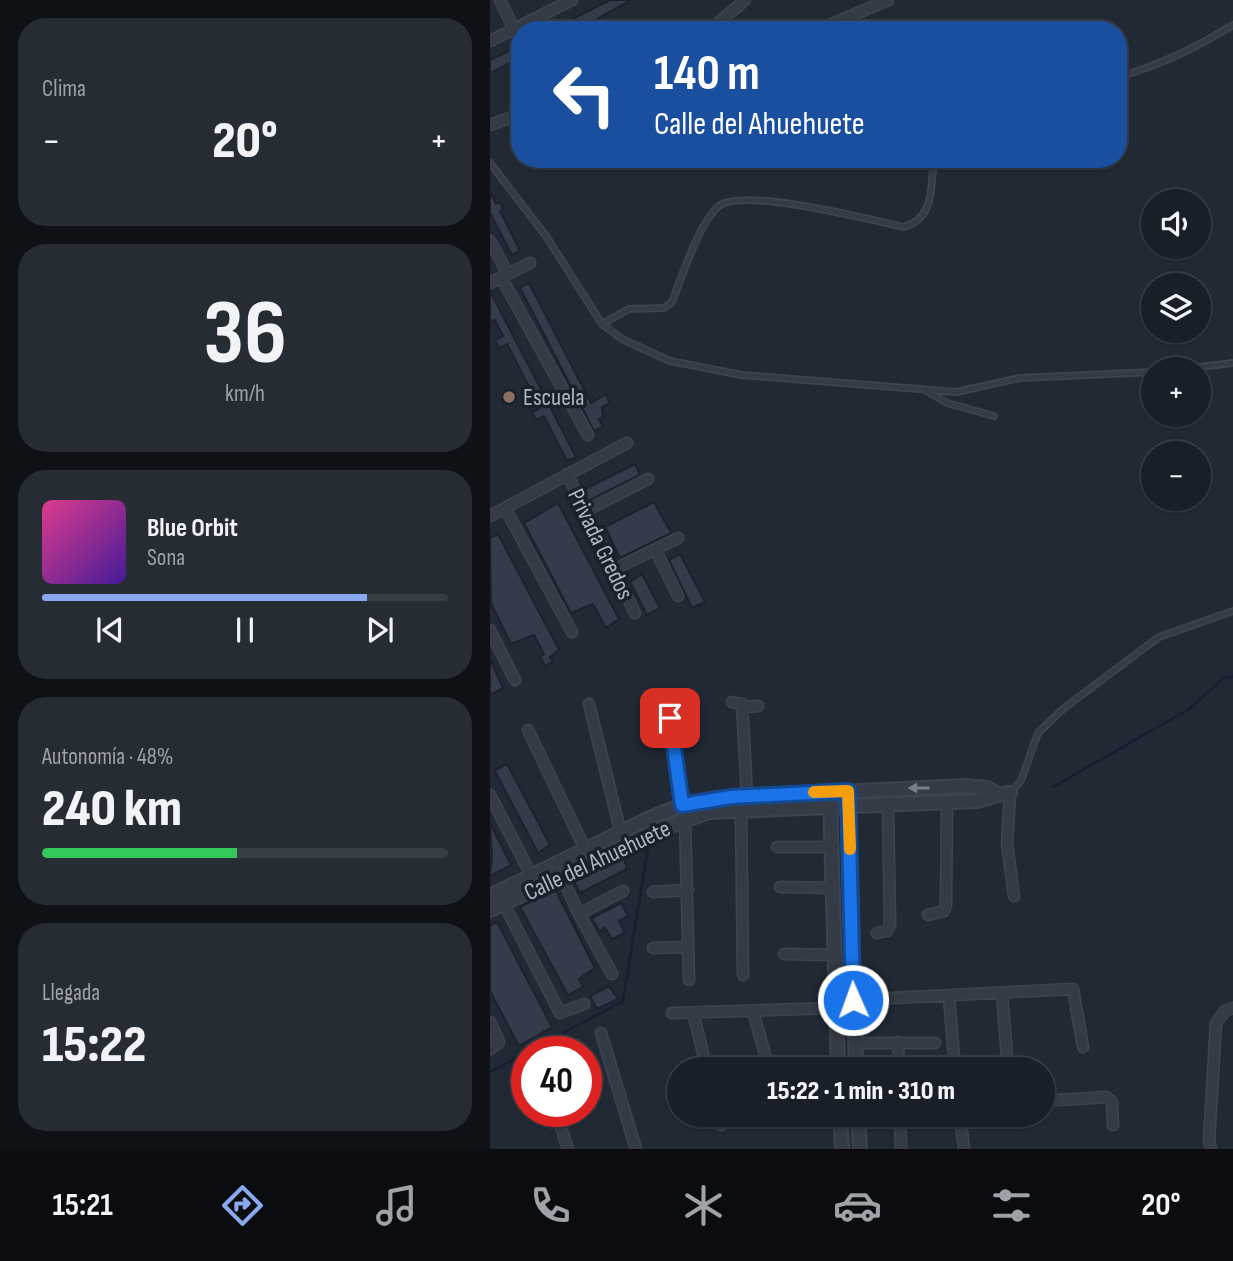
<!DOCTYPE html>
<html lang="es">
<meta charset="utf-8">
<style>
body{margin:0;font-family:"Sofia Sans Condensed",sans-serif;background:#262c34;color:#f1f3f6;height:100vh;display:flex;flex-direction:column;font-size:26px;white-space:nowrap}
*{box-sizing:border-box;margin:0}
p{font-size:23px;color:#9fa2a8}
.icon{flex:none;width:38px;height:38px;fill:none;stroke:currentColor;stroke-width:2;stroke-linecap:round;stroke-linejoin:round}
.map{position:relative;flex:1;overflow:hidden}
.details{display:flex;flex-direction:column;gap:18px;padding:18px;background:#0e1116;width:490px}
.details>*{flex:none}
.hud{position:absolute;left:21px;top:21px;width:616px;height:147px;border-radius:28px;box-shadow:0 2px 5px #0004,0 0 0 2px #373d45;background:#1a4fa0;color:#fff;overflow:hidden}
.tools{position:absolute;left:651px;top:189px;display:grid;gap:14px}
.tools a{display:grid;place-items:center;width:70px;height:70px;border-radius:50%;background:#191f28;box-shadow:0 2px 5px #0004,0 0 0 2px #373d45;font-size:35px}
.speed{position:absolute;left:21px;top:1036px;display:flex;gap:14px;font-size:35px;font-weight:700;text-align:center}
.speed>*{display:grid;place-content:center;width:91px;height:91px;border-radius:50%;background:#191f28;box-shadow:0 2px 5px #0004,0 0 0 2px #373d45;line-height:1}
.speed .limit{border:10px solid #d22;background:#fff;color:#111}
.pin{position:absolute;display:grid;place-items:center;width:60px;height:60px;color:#fff;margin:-30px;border-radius:14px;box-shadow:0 4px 10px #0006}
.me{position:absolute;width:77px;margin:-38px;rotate:358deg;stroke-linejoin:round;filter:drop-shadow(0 0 5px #0008)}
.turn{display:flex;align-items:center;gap:24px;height:147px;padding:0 28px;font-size:32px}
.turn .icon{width:91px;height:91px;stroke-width:2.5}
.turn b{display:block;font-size:49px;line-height:60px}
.big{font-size:52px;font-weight:800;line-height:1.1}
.details .tile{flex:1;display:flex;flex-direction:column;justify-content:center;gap:10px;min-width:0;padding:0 24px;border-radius:28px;background:#262c34}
.details .dial{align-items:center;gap:0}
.dial b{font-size:91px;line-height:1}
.song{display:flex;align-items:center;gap:21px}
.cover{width:84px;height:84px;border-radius:10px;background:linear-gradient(135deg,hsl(330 70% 55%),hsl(260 70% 35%))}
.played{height:7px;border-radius:4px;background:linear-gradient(90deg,#88a9ee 80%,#373d45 80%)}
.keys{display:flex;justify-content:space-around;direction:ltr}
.heat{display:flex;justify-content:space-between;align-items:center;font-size:38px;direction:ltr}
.charge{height:10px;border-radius:5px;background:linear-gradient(90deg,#34c759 48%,#373d45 0)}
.trip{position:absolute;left:177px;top:1057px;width:388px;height:70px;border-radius:35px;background:#191f28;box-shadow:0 2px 5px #0004,0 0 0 2px #373d45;font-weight:800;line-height:70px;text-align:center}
.tabs{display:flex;height:112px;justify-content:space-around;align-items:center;background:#0a0c10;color:#9fa2a8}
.tabs .icon{width:49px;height:49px}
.tabs .active{color:#88a9ee}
.tabs b{font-size:32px;color:#f1f3f6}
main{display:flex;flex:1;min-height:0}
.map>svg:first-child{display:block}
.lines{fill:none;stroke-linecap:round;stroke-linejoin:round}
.stream{stroke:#161f31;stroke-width:2.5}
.building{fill:#343c4c;stroke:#1c222c;stroke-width:2}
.service-casing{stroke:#3e444f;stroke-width:8}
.minor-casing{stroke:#3e444f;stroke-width:13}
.tertiary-casing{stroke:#3e444f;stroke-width:16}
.service{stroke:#353b46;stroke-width:4.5}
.minor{stroke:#353b46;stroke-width:10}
.tertiary{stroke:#353b46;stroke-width:12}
.oneway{fill:#787e8a}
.route-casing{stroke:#114b97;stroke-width:18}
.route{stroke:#1a73e8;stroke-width:12}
.slow{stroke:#f59e0b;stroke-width:12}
.education-dot{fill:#8d6e63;stroke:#1a202a;stroke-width:2.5}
.labels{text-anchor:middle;stroke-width:7;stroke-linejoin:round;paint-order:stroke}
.poi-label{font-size:24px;fill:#afb5c2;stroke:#1a202a;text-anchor:start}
.street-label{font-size:24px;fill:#afb5c2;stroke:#1a202a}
</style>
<main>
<section class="details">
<div class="tile"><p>Clima</p>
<div class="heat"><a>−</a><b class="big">20°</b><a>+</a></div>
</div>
<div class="tile dial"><b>36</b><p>km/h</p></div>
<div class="tile">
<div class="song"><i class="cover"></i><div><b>Blue Orbit</b><p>Sona</p></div></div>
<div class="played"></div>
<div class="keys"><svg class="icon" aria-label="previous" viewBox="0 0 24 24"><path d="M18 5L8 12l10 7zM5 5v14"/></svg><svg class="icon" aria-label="pause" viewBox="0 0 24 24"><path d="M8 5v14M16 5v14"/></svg><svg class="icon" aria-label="next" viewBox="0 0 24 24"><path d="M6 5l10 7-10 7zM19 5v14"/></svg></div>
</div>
<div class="tile"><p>Autonomía · 48%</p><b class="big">240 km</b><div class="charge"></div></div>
<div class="tile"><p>Llegada</p><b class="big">15:22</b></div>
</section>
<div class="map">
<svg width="743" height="1149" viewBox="0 0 743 1149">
<rect width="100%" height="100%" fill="#212935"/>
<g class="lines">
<path class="stream" d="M563 787 699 709 735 677H743
M38 1052 133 1001 158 847
M0 1072 37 1052"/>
</g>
<path class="building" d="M120 0H141L87 30H61Z
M30 46V58L0 73V60Z
M0 192 6 204 10 202 13 209 10 211 30 251 22 255 0 213Z
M39 283 101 403 116 394 120 403 112 407 113 417 109 419 113 427 104 431 30 288Z
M0 291 86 457 77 461 54 416 46 420 42 412 50 408 17 344 9 348 5 340 13 336 5 320 0 322Z
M145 464 150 475 98 501 93 490Z
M164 502 181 533 130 558 115 527Z
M68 503 129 619 116 628 103 604 81 613 34 523Z
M8 534 69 650 60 657 63 662 55 666 50 657 54 654 44 635 21 644 1 603 0 538Z
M190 554 215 602 202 608 179 560Z
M152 574 170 608 157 615 140 582Z
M0 659 13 688 0 695Z
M17 764 60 845 48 853 6 773 5 770Z
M0 823 21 865 0 876 2 857Z
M133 856 137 869 90 893 83 880Z
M65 889 105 968 89 979 93 987 78 995 30 907Z
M131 903 138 916 129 921 135 933 122 939 115 928 109 931 102 918Z
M7 922 62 1027 29 1046 0 991V926Z
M119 986 128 999 107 1009 100 996Z"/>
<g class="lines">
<defs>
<path id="service" d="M628 77C671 65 705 48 743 25
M404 159 419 162 447 159
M0 163 56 236 112 324 132 339 180 361 252 375 466 392 530 378 663 372
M112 324 139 309 174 308 182 302C192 277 209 222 229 206 253 187 381 220 414 227 445 217 440 189 444 161
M693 369 743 363
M437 391 457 403 504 416
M520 792 531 781 548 733 573 709 669 637 743 611"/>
<path id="minor" d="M10 0 24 29
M220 30 255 0
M328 30 398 0
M0 41 82 0
M0 125 30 114
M0 241 18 274
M11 277 98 435
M0 283 40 263
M77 474 145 613
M15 508 82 632
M95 511 158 479
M0 516 137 443
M165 549 188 596
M125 569 188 538
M0 630 25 680
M242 702 252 704 257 795
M99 704 131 834
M252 707 268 706
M180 718 195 819 199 980
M38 730 95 849
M520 793 517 843 524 896
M0 795 41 875
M251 809 253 975
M287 847H343
M69 871 89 914 122 974
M290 887 344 888
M163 892 198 890
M14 904 70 1013 94 1004
M89 914 133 891
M438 915 454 911 456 905 457 801
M387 933 397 931 400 924 398 803
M163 948 198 947
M294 954 346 955
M512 993 517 1058
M459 997 465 1069
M363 1000 583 989 593 1047
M263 1011 279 1069
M182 1013 346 1008
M203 1013 217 1069
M0 1022 9 1042 0 1049
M111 1033 146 1149
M408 1042 409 1069
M364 1043H445
M553 1101 616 1097 622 1102 623 1125
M66 1111 78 1149
M228 1115 231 1125
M410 1115 411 1149
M470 1115 474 1149
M721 1149 719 1141 726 1023 735 1011 743 1008"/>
<path id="tertiary" d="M340 799 348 1069
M359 800 366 1069
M0 896 162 817 192 805 225 798 474 786 497 788 506 793
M0 910 166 831 219 812 485 801C498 800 506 793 520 793
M350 1115 352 1149
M368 1115 370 1149"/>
</defs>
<use href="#service" class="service-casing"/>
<use href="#minor" class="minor-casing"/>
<use href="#tertiary" class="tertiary-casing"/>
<use href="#service" class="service"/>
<use href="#minor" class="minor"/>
<use href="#tertiary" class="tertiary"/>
</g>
<defs><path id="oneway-solid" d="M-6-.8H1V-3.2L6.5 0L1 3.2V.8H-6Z" transform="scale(1.75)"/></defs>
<use class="oneway" href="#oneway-solid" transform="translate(429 788) rotate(180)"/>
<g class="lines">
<defs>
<path id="route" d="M180 718 192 805 241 797 358 791 363 1000"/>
</defs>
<use href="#route" class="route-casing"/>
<use href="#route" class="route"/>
<path class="slow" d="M324 792 358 791 360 849"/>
</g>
<circle class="education-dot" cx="19" cy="397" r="7"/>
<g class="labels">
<g class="poi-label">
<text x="33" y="405">Escuela</text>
</g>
<g class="street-label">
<text transform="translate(111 544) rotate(64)" y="8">Privada Gredos</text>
<text transform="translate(107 860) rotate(-25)" y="8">Calle del Ahuehuete</text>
</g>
</g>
</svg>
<div class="tools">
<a><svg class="icon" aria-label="sound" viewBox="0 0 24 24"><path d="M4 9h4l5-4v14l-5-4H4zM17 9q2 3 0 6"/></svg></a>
<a><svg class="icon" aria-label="layers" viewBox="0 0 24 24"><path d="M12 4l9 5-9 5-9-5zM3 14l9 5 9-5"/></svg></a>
<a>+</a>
<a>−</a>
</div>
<div class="speed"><div class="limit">40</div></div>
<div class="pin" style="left:180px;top:718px;background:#d93025"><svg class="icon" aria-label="arrive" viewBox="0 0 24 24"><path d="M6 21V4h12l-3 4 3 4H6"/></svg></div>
<svg class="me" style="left:363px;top:1000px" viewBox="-20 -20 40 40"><circle r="17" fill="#1a73e8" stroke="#fff" stroke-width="3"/><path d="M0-11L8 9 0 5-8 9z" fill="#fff"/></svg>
<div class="trip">15:22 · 1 min · 310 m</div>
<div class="hud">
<div class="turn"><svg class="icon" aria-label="left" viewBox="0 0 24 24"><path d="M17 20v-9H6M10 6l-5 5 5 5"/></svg><div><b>140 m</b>Calle del Ahuehuete</div></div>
</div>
</div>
</main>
<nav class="tabs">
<b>15:21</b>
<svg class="icon active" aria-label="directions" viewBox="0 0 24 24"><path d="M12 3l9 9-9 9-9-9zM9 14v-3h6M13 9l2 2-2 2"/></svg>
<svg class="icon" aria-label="music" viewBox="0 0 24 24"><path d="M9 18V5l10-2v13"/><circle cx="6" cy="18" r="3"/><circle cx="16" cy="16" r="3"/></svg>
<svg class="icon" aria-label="phone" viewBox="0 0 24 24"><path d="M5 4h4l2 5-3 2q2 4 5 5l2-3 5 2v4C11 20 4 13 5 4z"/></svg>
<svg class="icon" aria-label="climate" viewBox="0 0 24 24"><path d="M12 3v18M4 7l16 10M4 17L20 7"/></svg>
<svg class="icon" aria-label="car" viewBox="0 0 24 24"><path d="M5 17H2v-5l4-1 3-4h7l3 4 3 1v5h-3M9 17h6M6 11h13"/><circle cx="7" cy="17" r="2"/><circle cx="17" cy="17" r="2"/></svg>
<svg class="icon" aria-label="filters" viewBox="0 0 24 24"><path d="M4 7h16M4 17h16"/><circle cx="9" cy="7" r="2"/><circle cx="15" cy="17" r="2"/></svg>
<b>20°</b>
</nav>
